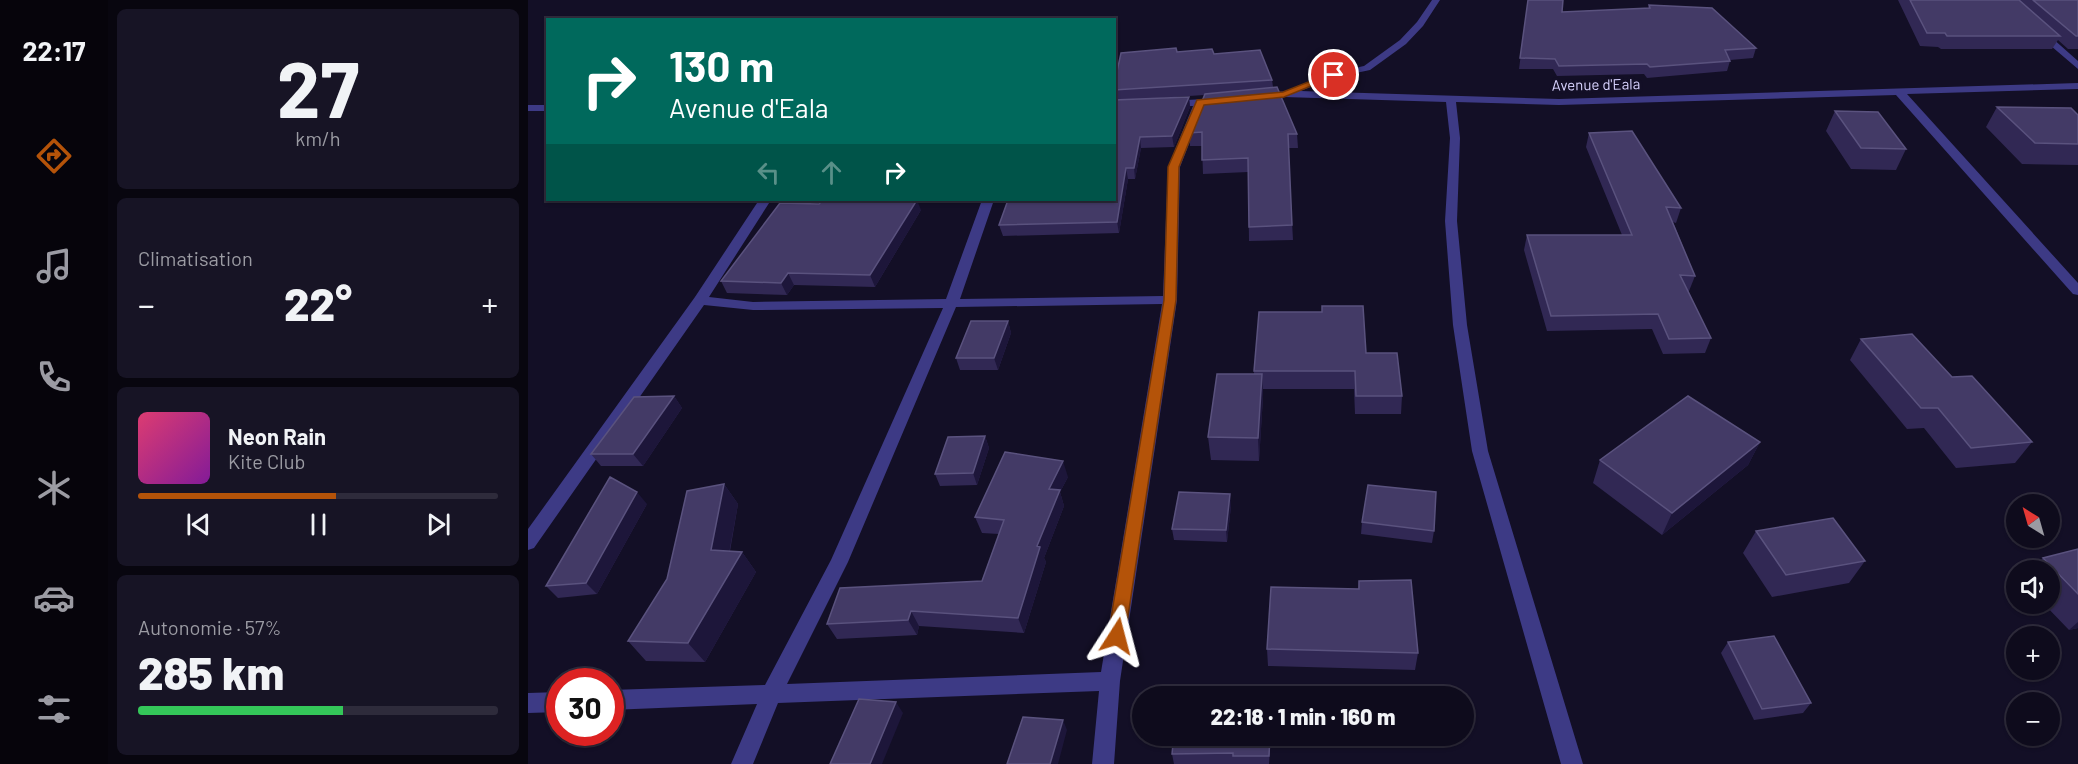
<!DOCTYPE html>
<html lang="fr">
<meta charset="utf-8">
<style>
body{margin:0;font-family:Barlow,sans-serif;background:#171425;color:#f1f3f6;height:100vh;display:flex;flex-direction:column;font-size:22px;white-space:nowrap}
*{box-sizing:border-box;margin:0}
p{font-size:20px;color:#9b9ba3}
.icon{flex:none;width:33px;height:33px;fill:none;stroke:currentColor;stroke-width:2;stroke-linecap:round;stroke-linejoin:round}
.map{position:relative;flex:1;overflow:hidden}
.details{display:flex;flex-direction:column;gap:9px;padding:9px;background:#08060f;width:420px}
.details>*{flex:none}
.top-card{position:absolute;left:18px;top:18px;width:570px;height:183px;border-radius:0px;box-shadow:0 2px 4px #0004,0 0 0 2px #2e2b3b;background:#00695c;color:#fff;overflow:hidden}
.needle{width:39px;rotate:323deg}
.tools{position:absolute;left:1478px;top:494px;display:grid;gap:12px}
.tools a{display:grid;place-items:center;width:54px;height:54px;border-radius:50%;background:#0e0b1c;box-shadow:0 2px 4px #0004,0 0 0 2px #2e2b3b;font-size:30px}
.speed{position:absolute;left:18px;top:668px;display:flex;gap:12px;font-size:30px;font-weight:700;text-align:center}
.speed>*{display:grid;place-content:center;width:78px;height:78px;border-radius:50%;background:#0e0b1c;box-shadow:0 2px 4px #0004,0 0 0 2px #2e2b3b;line-height:1}
.speed .limit{border:9px solid #d22;background:#fff;color:#111}
.pin{position:absolute;display:grid;place-items:center;width:51px;height:51px;color:#fff;margin:-26px;border:3px solid #fff;border-radius:50%;box-shadow:0 2px 6px #0007}
.me{position:absolute;width:66px;margin:-33px;rotate:9deg;stroke-linejoin:round;filter:drop-shadow(0 0 4px #0008)}
.turn{display:flex;align-items:center;gap:21px;height:126px;padding:0 24px;font-size:27px}
.turn .icon{width:78px;height:78px;stroke-width:2.5}
.turn b{display:block;font-size:42px;line-height:51px}
.lanes{display:flex;align-items:center;height:57px;padding:0 24px;background:#0003;justify-content:center;gap:30px;direction:ltr}
.lanes .off{opacity:.35}
.big{font-size:45px;font-weight:800;line-height:1.1}
.details .card{flex:1;display:flex;flex-direction:column;justify-content:center;gap:9px;min-width:0;padding:0 21px;border-radius:9px;background:#171425}
.details .dial{align-items:center;gap:0}
.dial b{font-size:78px;line-height:1}
.song{display:flex;align-items:center;gap:18px}
.cover{width:72px;height:72px;border-radius:9px;background:linear-gradient(135deg,hsl(340 70% 55%),hsl(290 70% 35%))}
.played{height:6px;border-radius:3px;background:linear-gradient(90deg,#b45309 55%,#2e2b3b 55%)}
.keys{display:flex;justify-content:space-around;direction:ltr}
.heat{display:flex;justify-content:space-between;align-items:center;font-size:33px;direction:ltr}
.charge{height:9px;border-radius:4px;background:linear-gradient(90deg,#34c759 57%,#2e2b3b 0)}
.trip{position:absolute;left:604px;top:686px;width:342px;height:60px;border-radius:30px;background:#0e0b1c;box-shadow:0 2px 4px #0004,0 0 0 2px #2e2b3b;font-weight:800;line-height:60px;text-align:center}
main{display:flex;flex:1;min-height:0}
.tab-bar{display:flex;flex-direction:column;width:108px;justify-content:space-around;align-items:center;background:#06040b;color:#9b9ba3}
.tab-bar .icon{width:42px;height:42px}
.tab-bar .selected{color:#b45309}
.tab-bar b{font-size:27px;color:#f1f3f6}
.map>svg:first-child{display:block}
.lines{fill:none;stroke-linecap:round;stroke-linejoin:round}
.minor{fill:#3d3a85;fill-rule:evenodd}
.wall{fill:#312854}
.shaded-wall{fill:#1d163a}
.building{fill:#433a66;stroke:#5a527e;stroke-width:1.5}
.route{fill:#b45309;stroke:#753606;stroke-width:1.5}
.labels{text-anchor:middle;stroke-width:6;stroke-linejoin:round;paint-order:stroke}
.far-street-label{font-size:15px;fill:#d9d4ff;stroke:#130f26}
</style>
<main>
<nav class="tab-bar">
<b>22:17</b>
<svg class="icon selected" aria-label="directions" viewBox="0 0 24 24"><path d="M12 3l9 9-9 9-9-9zM9 14v-3h6M13 9l2 2-2 2"/></svg>
<svg class="icon" aria-label="music" viewBox="0 0 24 24"><path d="M9 18V5l10-2v13"/><circle cx="6" cy="18" r="3"/><circle cx="16" cy="16" r="3"/></svg>
<svg class="icon" aria-label="phone" viewBox="0 0 24 24"><path d="M5 4h4l2 5-3 2q2 4 5 5l2-3 5 2v4C11 20 4 13 5 4z"/></svg>
<svg class="icon" aria-label="climate" viewBox="0 0 24 24"><path d="M12 3v18M4 7l16 10M4 17L20 7"/></svg>
<svg class="icon" aria-label="car" viewBox="0 0 24 24"><path d="M5 17H2v-5l4-1 3-4h7l3 4 3 1v5h-3M9 17h6M6 11h13"/><circle cx="7" cy="17" r="2"/><circle cx="17" cy="17" r="2"/></svg>
<svg class="icon" aria-label="filters" viewBox="0 0 24 24"><path d="M4 7h16M4 17h16"/><circle cx="9" cy="7" r="2"/><circle cx="15" cy="17" r="2"/></svg>
</nav>
<section class="details">
<div class="card dial"><b>27</b><p>km/h</p></div>
<div class="card"><p>Climatisation</p>
<div class="heat"><a>−</a><b class="big">22°</b><a>+</a></div>
</div>
<div class="card">
<div class="song"><i class="cover"></i><div><b>Neon Rain</b><p>Kite Club</p></div></div>
<div class="played"></div>
<div class="keys"><svg class="icon" aria-label="previous" viewBox="0 0 24 24"><path d="M18 5L8 12l10 7zM5 5v14"/></svg><svg class="icon" aria-label="pause" viewBox="0 0 24 24"><path d="M8 5v14M16 5v14"/></svg><svg class="icon" aria-label="next" viewBox="0 0 24 24"><path d="M6 5l10 7-10 7zM19 5v14"/></svg></div>
</div>
<div class="card"><p>Autonomie · 57%</p><b class="big">285 km</b><div class="charge"></div></div>
</section>
<div class="map">
<svg width="1550" height="764" viewBox="0 0 1550 764">
<rect width="100%" height="100%" fill="#130f26"/>
<g class="lines">
<path class="minor" d="M904 0H912L895 26 878 44 842 70 809 77 772 91 1031 99 1550 83V89L1379 94 1550 283V295L1545 294 1368 95 1031 105 928 102 932 138 929 221 939 325 960 451 1055 764H1033L944 451 925 325 917 221 922 138 918 102 756 97 731 100 726 97 731 94 759 91 803 73 836 66 872 40 889 22Z
M1509 30H1515L1550 61V69L1509 34Z
M693 98 698 101 697 103 676 105 652 167 649 300 592 681 586 764H564L571 691 250 703 225 764H203L229 704 82 710V690L237 685 303 560 415 308 225 310 176 305 6 548 0 550V529L167 297 231 200H243L181 297 225 302 418 299 454 200H466L432 299 635 296 640 167 665 106 642 107 637 104 642 101ZM634 304 573 672 259 684 320 562 428 307Z
M0 105H20V111H0Z
M32 692V712L0 713V693Z"/>
</g>
<path class="wall" d="M1000 0 1034 12 1120 8 1121 5 1228 48 1225 58 1202 60V61L1199 71 1119 78 1116 74 1029 76 1025 69H991Z
M1370 0H1550V49H1540L1530 40 1524 49H1413L1410 47 1392 46Z
M649 52 686 54 744 80 745 87 769 134 770 148H760L765 240 721 241 720 172 675 174 674 146H662L661 133 676 95 617 99 661 97 662 107 646 147 613 148 607 179H600L591 233 475 236 471 225 586 200V85Z
M1469 107 1550 115V165L1494 164 1458 127Z
M1307 111 1378 149 1368 170 1323 169 1298 131Z
M1061 133 1153 208 1148 223 1145 222 1167 276 1161 291H1160L1183 338 1177 353 1135 354 1124 329 1019 331 996 250 999 235H1094L1058 147Z
M393 210 347 287 266 285 259 295 199 293 193 281Z
M480 321 483 333 470 370H432L428 358Z
M1333 339 1424 377 1504 442 1487 463 1428 468 1396 428 1379 429 1322 360Z
M838 353 874 396 873 414H827L826 389H735V397L731 461 683 460 680 437 726 374V371Z
M146 396 154 408 115 466H73L63 454Z
M457 436 461 448 449 485 412 486 407 474Z
M1232 442 1220 465 1134 535 1065 483 1072 460Z
M540 477 532 492 536 506 516 558 518 562 496 633 391 626 389 635 309 639 299 624 454 581 471 534 454 533 447 517Z
M196 484 210 504 202 551 214 552 228 572 177 662 118 661 100 641 139 579Z
M119 504 69 594 30 598 18 586Z
M703 506 699 542 646 540 644 529Z
M834 522 906 531 904 543 833 534Z
M1228 531 1337 561 1321 583 1244 597 1215 553Z
M1550 549V628L1541 630 1515 603H1521V570H1503L1515 558Z
M831 581 890 653 887 670 740 666 739 649 830 589Z
M1200 642 1283 703 1275 713 1226 720 1193 653Z
M743 735 741 764H646L644 754Z"/>
<path class="shaded-wall" d="M661 97 662 107 646 147 644 136Z
M612 137 613 148 607 179 606 168Z
M598 168 600 179 591 233 589 222Z
M389 200 393 210 347 287 342 275Z
M260 273 266 285 259 295 253 283Z
M480 321 483 333 470 370 466 358Z
M734 374 735 397 731 461 730 438Z
M146 396 154 408 115 466 105 454Z
M457 436 461 448 449 485 445 473Z
M1232 442 1220 465 1134 535 1144 513Z
M535 461 540 477 532 492 536 506 516 558 518 562 496 633 490 618 509 546 521 489Z
M196 484 210 504 198 570 183 550Z
M109 492 119 504 69 594 58 583Z
M702 494 703 506 699 542 698 530Z
M214 552 228 572 177 662 160 643Z
M383 611 391 626 389 635 380 620Z
M1550 622V628L1541 630Z
M368 702 375 713 354 764H342Z
M535 720 539 730 530 764H522Z
M742 735H743L741 764V756Z"/>
<path class="building" d="M1000 0H1035L1034 12 1122 8 1121 5 1184 8 1228 48 1197 50 1202 61 1122 67 1119 64 1031 66 1027 59 992 58Z
M1382 0H1491L1532 36H1419L1417 33H1399Z
M1505 0H1550V36H1548Z
M648 48 649 52 684 49 686 54 732 50 744 80 586 90V85L593 53Z
M749 87 769 134H760L764 225 721 227 720 158 674 160V132L661 133 677 94Z
M661 97 644 136 612 137 606 168H598L589 222 471 225 480 200H586V100Z
M1469 107 1543 108 1550 115V144L1507 143Z
M1307 111 1350 112 1378 149 1333 148Z
M1104 131 1153 208 1138 207 1167 276 1152 275 1183 338 1141 339 1130 314 1023 316 999 235H1104L1061 133Z
M295 200H389L342 275 260 273 253 283 193 281 252 203 291 204Z
M794 306H835L838 353H869L874 396H828L827 371H726L731 312H794Z
M443 321H480L466 358H428Z
M1384 334 1424 377 1444 376 1504 442 1443 448 1410 408H1393L1333 339Z
M689 374H734L730 438 680 437Z
M146 396 105 454H63L106 397Z
M1160 396 1232 442 1144 513 1072 460Z
M457 436 445 473 407 474 420 437Z
M477 452 535 461 521 489 532 490 509 546 512 547 490 618 383 611 380 620 299 624 312 588 454 581 476 520 447 517Z
M82 477 109 492 58 583 18 586Z
M196 484 183 550 214 552 160 643 100 641 139 579 159 491Z
M840 485 908 492 906 531 834 522Z
M651 492 702 494 698 530 644 529Z
M1305 518 1337 561 1258 575 1228 531Z
M1550 549V594L1515 558Z
M883 580 890 653 739 649 743 587 831 589V581Z
M1246 636 1283 703 1234 709 1200 642Z
M744 690V696H649L650 692Z
M331 699 368 702 342 764H302Z
M495 717 535 720 522 764H479Z
M646 735H742L741 756H705V753L644 754Z"/>
<path class="route" d="M803 73 810 75 756 97 676 105 651 167 648 300 597 636 595 642 589 644 582 642 580 636 636 300 640 167 669 100 755 92Z"/>
<g class="labels">
<g class="far-street-label">
<text transform="translate(1068 85) rotate(-1)" y="5">Avenue d'Eala</text>
</g>
</g>
</svg>
<div class="tools">
<a><svg class="needle" viewBox="-14 -14 28 28"><path d="M0-13l5 13h-10z" fill="#e53935"/><path d="M0 13l5-13h-10z" fill="#9b9ba3"/></svg></a>
<a><svg class="icon" aria-label="sound" viewBox="0 0 24 24"><path d="M4 9h4l5-4v14l-5-4H4zM17 9q2 3 0 6"/></svg></a>
<a>+</a>
<a>−</a>
</div>
<div class="speed"><div class="limit">30</div></div>
<div class="pin" style="left:806px;top:75px;background:#d93025"><svg class="icon" aria-label="arrive" viewBox="0 0 24 24"><path d="M6 21V4h12l-3 4 3 4H6"/></svg></div>
<svg class="me" style="left:589px;top:636px" viewBox="-20 -20 40 40"><path d="M0-17L14 15 0 8-14 15z" fill="#b45309" stroke="#fff" stroke-width="4"/></svg>
<div class="trip">22:18 · 1 min · 160 m</div>
<div class="top-card">
<div class="turn"><svg class="icon" aria-label="right" viewBox="0 0 24 24"><path d="M7 20v-9h11M14 6l5 5-5 5"/></svg><div><b>130 m</b>Avenue d'Eala</div></div>
<div class="lanes"><svg class="icon off" aria-label="left" viewBox="0 0 24 24"><path d="M17 20v-9H6M10 6l-5 5 5 5"/></svg><svg class="icon off" aria-label="ahead" viewBox="0 0 24 24"><path d="M12 20V5M6 11l6-6 6 6"/></svg><svg class="icon" aria-label="right" viewBox="0 0 24 24"><path d="M7 20v-9h11M14 6l5 5-5 5"/></svg></div>
</div>
</div>
</main>
